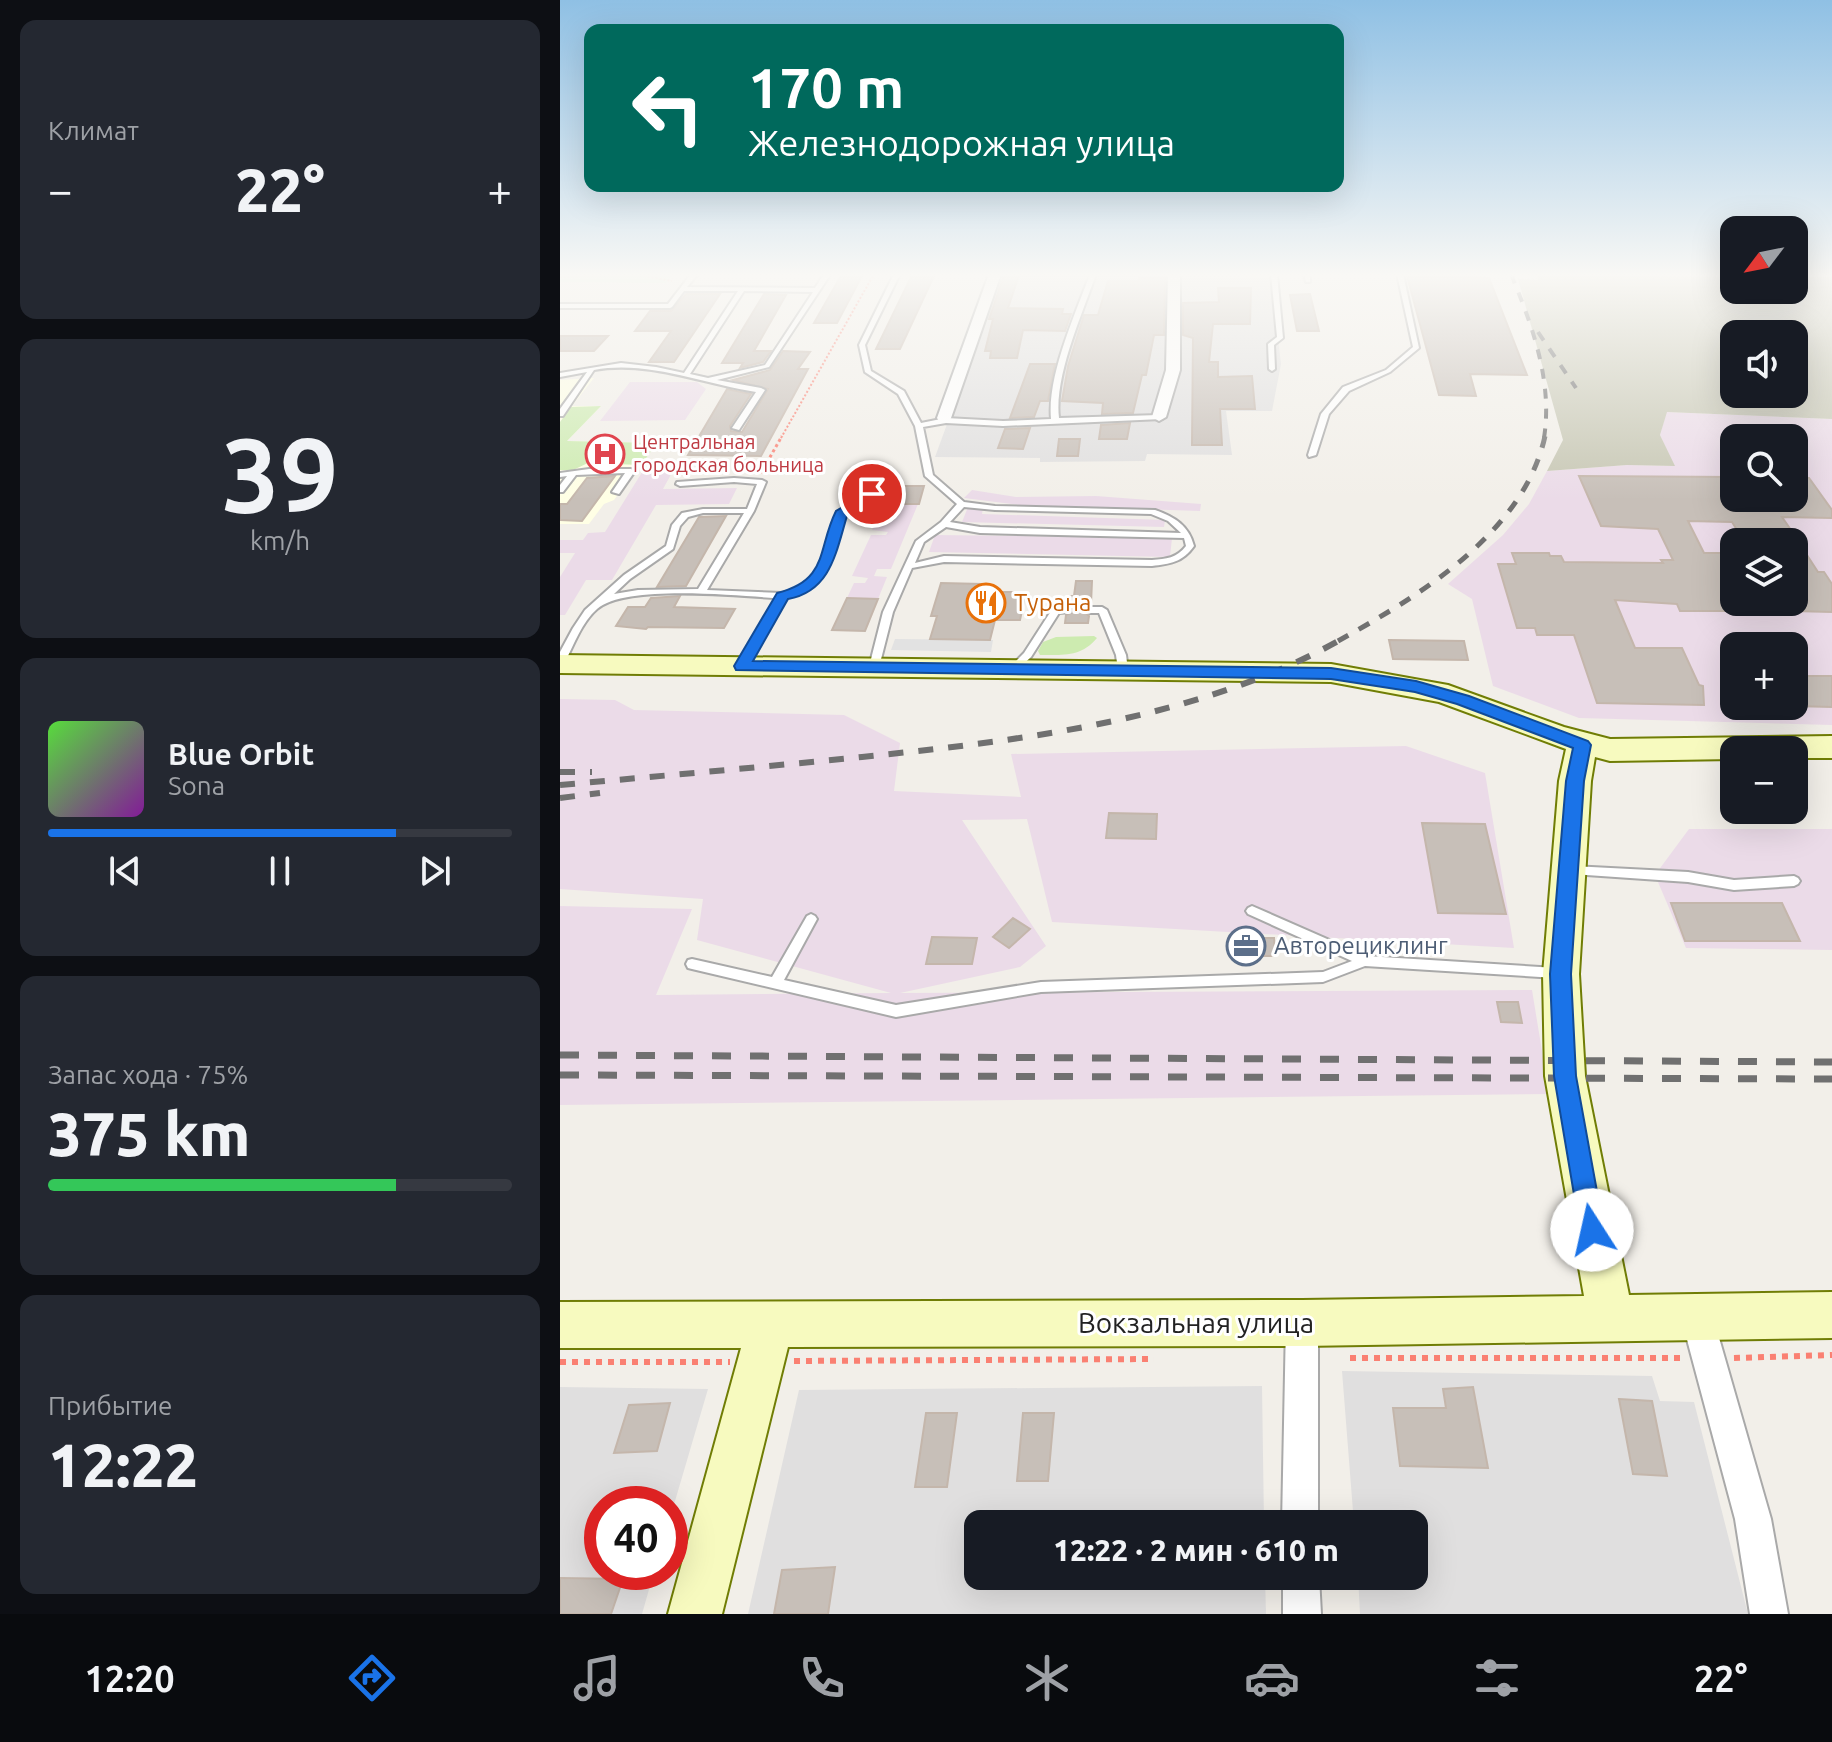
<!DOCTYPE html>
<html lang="ru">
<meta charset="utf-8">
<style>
body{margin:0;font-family:Ubuntu,sans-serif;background:#242831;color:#f1f3f6;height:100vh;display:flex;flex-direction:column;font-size:30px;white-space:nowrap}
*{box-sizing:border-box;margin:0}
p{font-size:26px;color:#9ea1a6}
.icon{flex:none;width:44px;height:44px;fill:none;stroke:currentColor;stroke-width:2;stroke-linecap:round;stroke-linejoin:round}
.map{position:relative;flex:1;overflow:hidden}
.details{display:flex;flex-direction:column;gap:20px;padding:20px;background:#0d0f14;width:560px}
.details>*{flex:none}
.guide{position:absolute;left:24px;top:24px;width:760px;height:168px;border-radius:16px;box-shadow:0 8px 32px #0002;background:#00695c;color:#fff;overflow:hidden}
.needle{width:52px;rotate:238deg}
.fabs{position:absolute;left:1160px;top:216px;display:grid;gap:16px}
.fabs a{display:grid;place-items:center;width:88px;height:88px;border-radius:16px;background:#171b24;box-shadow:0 8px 32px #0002;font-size:40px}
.speed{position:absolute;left:24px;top:1486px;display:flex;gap:16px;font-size:40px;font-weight:700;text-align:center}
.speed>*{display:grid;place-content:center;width:104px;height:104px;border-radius:50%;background:#171b24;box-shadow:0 8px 32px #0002;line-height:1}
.speed .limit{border:12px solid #d22;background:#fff;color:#111}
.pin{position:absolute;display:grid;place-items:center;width:68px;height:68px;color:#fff;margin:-34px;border:4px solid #fff;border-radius:50%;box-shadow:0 2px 8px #0007}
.me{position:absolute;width:88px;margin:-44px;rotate:350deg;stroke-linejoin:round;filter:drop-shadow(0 0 6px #0008)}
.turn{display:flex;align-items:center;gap:28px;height:168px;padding:0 32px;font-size:36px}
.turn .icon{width:104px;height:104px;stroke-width:2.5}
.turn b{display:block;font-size:56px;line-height:68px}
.big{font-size:60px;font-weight:800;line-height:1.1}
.details .tile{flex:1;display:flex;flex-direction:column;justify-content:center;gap:12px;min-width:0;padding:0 28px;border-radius:16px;background:#242831}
.details .dial{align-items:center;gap:0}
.dial b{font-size:104px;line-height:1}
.song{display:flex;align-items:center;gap:24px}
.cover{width:96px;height:96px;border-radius:12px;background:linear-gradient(135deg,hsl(110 70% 55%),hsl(290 70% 35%))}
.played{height:8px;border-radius:4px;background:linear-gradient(90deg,#1a73e8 75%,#363941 75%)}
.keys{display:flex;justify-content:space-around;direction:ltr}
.heat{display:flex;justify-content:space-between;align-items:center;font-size:44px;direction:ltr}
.charge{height:12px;border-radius:6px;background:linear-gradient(90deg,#34c759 75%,#363941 0)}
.trip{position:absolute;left:404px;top:1510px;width:464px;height:80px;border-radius:16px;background:#171b24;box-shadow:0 8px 32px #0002;font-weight:800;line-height:80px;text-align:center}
.dock{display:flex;height:128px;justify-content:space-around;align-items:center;background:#090b0e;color:#9ea1a6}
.dock .icon{width:56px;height:56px}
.dock .active{color:#1a73e8}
.dock b{font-size:36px;color:#f1f3f6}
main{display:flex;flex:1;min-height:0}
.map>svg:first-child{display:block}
.residential{fill:#e0dfdf}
.industrial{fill:#ebdbe8;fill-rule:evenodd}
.education{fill:#ffffe5}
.construction{fill:#c7c7b4;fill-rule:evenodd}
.grass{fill:#cdebb0}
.park{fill:#c8facc}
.parking{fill:#e2e2e2}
.building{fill:#c7bfb8;stroke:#c4b6ab;stroke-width:2}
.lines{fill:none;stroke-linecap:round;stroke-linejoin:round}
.lane-casing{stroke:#a9a9a9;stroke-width:4}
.street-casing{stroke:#a9a9a9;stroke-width:4}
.secondary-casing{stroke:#707d05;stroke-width:4}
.path-far2{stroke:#fa8072;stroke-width:2;stroke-dasharray:2 2;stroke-linecap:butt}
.path-far1{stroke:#fa8072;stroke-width:3;stroke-dasharray:3 3;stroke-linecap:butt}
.path{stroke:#fa8072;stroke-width:6;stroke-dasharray:6 6;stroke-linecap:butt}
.lane{fill:#fff;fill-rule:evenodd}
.street{fill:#fff;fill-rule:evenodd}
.secondary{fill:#f7fabf;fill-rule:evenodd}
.rail-far3{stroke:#707070;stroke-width:4;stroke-dasharray:10 10;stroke-linecap:butt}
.rail-far2{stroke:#707070;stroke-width:5;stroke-dasharray:12 12;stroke-linecap:butt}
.rail-far1{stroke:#707070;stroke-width:6;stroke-dasharray:15 15;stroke-linecap:butt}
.rail{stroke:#707070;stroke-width:7;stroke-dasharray:19 19;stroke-linecap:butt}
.route{fill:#1a73e8;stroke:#114b97;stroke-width:2}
.labels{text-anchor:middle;stroke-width:6;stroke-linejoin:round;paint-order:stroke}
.far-health-label{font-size:20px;fill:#be3a42;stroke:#fff;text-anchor:start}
.food-label{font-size:24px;fill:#c56008;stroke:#fff;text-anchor:start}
.service-label{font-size:24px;fill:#4e5e75;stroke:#fff;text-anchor:start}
.near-street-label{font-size:28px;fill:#222;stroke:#fff}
</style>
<main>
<section class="details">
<div class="tile"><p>Климат</p>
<div class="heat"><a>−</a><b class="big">22°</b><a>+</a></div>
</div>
<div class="tile dial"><b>39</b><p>km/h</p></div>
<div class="tile">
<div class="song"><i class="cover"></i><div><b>Blue Orbit</b><p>Sona</p></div></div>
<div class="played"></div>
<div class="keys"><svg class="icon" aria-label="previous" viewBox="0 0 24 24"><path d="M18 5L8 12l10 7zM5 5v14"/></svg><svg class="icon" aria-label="pause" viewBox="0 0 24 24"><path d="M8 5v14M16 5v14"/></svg><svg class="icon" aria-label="next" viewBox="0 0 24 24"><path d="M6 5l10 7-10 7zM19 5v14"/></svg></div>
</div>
<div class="tile"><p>Запас хода · 75%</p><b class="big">375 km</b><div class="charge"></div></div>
<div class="tile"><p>Прибытие</p><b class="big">12:22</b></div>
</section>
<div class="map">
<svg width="1272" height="1614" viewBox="0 0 1272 1614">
<rect width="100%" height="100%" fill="#f2efe9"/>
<path class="residential" d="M442 274 711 277 721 364 712 411H666L672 455 587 454 585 461 480 462V458L375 457Z
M782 1371 1092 1376 1100 1401 1134 1402 1188 1614H800L798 1576H854V1524H794Z
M702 1386 704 1524H418V1576H705L706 1614H188L239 1390Z
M0 1387 148 1389 110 1518V1504H42V1572H94L82 1614H0Z"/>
<path class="industrial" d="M70 382H137L146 389 125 420 40 421Z
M1106 412 1272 419V725L1019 718 933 686 912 599 888 584 943 535 969 504 987 471 1067 465 1114 466 1100 435ZM1174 438H1234V498H1174ZM1174 542H1234V602H1174ZM1174 646H1234V706H1174Z
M84 469H114L103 489 177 488 169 504 96 505 52 580H26L5 615H0V577L15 553H0V540H23L28 533 45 532Z
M412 490 456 497 536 496 641 504 640 511 459 505 404 498Z
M341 504H358L331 569H317L314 576 327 577 318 599 287 598 294 583H305L308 578 292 576 311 535H326L328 532 312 530 323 507 339 508Z
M408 507 423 508 422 514 605 520 604 527 402 522Z
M375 535 612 538 610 557 369 552Z
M0 699 55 700 74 710 284 715 340 743 334 791 461 797 451 754 846 746 925 773 954 948 492 922 467 819 402 820 486 946 460 967 340 993 972 990 989 1094 0 1105V906L132 909 96 995 331 993 137 940 143 899 0 889Z
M1129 829H1272V950L1126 948 1095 875Z"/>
<path class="education" d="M34 378 12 406H41L7 441 97 443 54 500 44 504 29 524H0V380Z"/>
<path class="construction" d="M977 276 1174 277V290H1234V277H1272V419L1107 412 1100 435 1115 466 1067 465 987 471 1003 440 958 279 978 280ZM1234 334V394H1174V334Z"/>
<path class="grass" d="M41 406 7 441 97 443 81 465 28 463 13 470H0V422L11 407Z
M534 636 537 638C521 657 504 655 480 655L478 651 483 642 496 637Z"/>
<path class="park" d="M0 274H113L106 283 0 282Z"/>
<path class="parking" d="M335 639 433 640 431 652 331 650Z"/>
<path class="building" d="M282 274H303L277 323H254Z
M352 275 374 276 340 349H316Z
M444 275H459L448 308 503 309 502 314H511L505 331 463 330 457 358H430L431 351H425L433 319H429Z
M847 276 929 278 967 375 910 374 916 396 879 395Z
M579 278H605L604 335H594L586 375H582L573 413 542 414 543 403 502 401 508 366 524 315H538L548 281H579Z
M658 288H691L690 324H653L649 362H658V377L692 376 695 409H660L662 445H632L633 338 623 335V303L659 302Z
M126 294H160L114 362H89L111 331H75L90 311H111Z
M204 294 226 295 194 351H211L203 362 180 368 183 363H162Z
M750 294 759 331H737L730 295Z
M0 336H48L34 351H0Z
M223 351 250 352 238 369H248L201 456 128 455 167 389 191 394 170 426 171 431 182 432 208 389 173 380 210 370Z
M470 364H495L488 401H480L474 417 450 418Z
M570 423 567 439H539L541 425Z
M470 428 463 449 438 448 445 429Z
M499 439H520L518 456H497Z
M55 476 22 521 0 520V504H7L27 478Z
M1019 476 1174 477V498H1234V477L1249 478 1272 510V518L1222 517 1231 530H1177L1172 522 1128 521 1144 553H1164L1174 572V611H1120L1117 604 1055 600 1075 648H1122L1139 685 1143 686 1144 705 1037 703 1014 635H977L975 628H957L938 564H956L952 553H989L990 556H1001L1004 562 1103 563 1101 560H1113L1098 529 1041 526Z
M333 486H364L359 504H328Z
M166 516 126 586 97 587 139 517Z
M1234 535 1258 572H1264L1272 584V612L1234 611Z
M516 581H532L531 604 522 609 529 616 528 623H505L506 615 513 612 512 606 508 604 509 596H514Z
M381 583 422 584 420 592H466L460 620H435L430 640 370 639 377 616H371Z
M120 596 114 607 175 609 164 628 88 627 86 629 56 626 68 607H85L91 598Z
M287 598 318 599 305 631 272 630Z
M829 640 904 641 908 660 833 659Z
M1246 676H1272V707L1234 706V679L1247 680Z
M549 813 597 814 596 839 546 838Z
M862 823 925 824 946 914 878 913Z
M1111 903H1222L1240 941H1125Z
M453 918 470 929 449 948 433 937Z
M372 937 417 938 412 964H366Z
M674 938H714L715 956H675Z
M937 1002H958L962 1023 941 1022Z
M913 1387 928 1468 840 1466 833 1408H886L883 1389Z
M1059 1399 1092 1401 1107 1476 1073 1474Z
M110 1403 97 1451 54 1453 69 1405Z
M366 1413H397L387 1487H355Z
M463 1413H494L488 1481H457Z
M275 1567 268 1614H214L222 1570Z
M0 1578 63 1579 51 1614H0Z"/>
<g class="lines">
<defs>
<path id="lane" d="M131 274H138L127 287 255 288 264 274 270 275 209 367 157 380 201 388 205 390 179 430 172 428 196 392C143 384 88 360 34 370L3 416H0V409L27 372 0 377V373L61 363 96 367 124 373 178 291H124L112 307 110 308H0V304H108ZM184 291 253 292 205 365 148 378 130 374Z
M334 274H340L305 345 311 371 344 391 361 423 386 418 443 421 491 419C487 376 515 315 530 274H536C522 315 494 376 499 418L599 415 603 417 602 419 443 426 386 423 363 427 373 475 404 502 435 506 595 510C615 517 629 526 634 546 623 562 610 564 592 566L384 562 352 568 333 612 319 667 314 670 311 669 309 667 323 612 356 541 381 522 397 504 365 476 355 426 338 394 305 372 299 345ZM404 507 435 510 591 514 608 521 621 533 420 527 390 522ZM386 527 420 533 624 538 626 546C617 558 606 559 592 560L384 556 355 563 364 542Z
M711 274H717L723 338 714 345 715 369 712 371 709 369 708 344 717 337Z
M744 274H750V282H746Z
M837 274H843L859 348 830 372 789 391 769 414 756 455 749 457 748 455 761 414 783 387 826 370 853 347Z
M29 469H71L75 471 59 494 52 492 65 473 16 475 3 492H0V485L7 476 0 477V473Z
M174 478 202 480 206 482 194 511 147 590 222 593 234 590 245 583 260 566 277 512 309 492H315L316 494 284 515C275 555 269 585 225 598L185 668 182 669 177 666 216 598C177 596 66 584 37 609 22 622 14 644 5 662L0 665V652L13 628 25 610 64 575 106 546 112 525 122 513 143 509H187L197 484 174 482 120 486 116 484 117 482ZM143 513H184L138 589 78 590 54 594 70 579 113 549 120 526 128 517Z
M507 607 510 608V612L499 613 471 657 457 670H451L449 668 464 653 493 608Z
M542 607 547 610 566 655 568 670 566 672 563 673 558 670 556 655 539 613H530L525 610 530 607Z
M1012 866 1128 872 1174 880 1234 876 1238 878 1240 881 1238 884 1234 886 1174 890 1128 882 1012 874 1008 873 1006 870 1008 867Z
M692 906 806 956 996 968 1000 969 1002 973 1000 977 996 978 805 966 763 982 481 992 336 1017 132 969 128 968 126 964 128 960 132 959 212 977 247 916 251 914 255 916 257 919 224 980 336 1005 481 982 763 972 792 961 688 914 686 911 688 908Z"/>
<path id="street" d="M429 274H441L391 418 389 421H379L377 418Z
M608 274H620V370L606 417 599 421 592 417 606 370Z
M1137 1301 1148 1306 1153 1317 1211 1519 1228 1614H1190L1175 1519 1121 1317 1126 1306Z
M742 1307 753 1312 758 1323V1524H722L726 1323 731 1312Z
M723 1576H759L761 1614H723Z"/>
<path id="secondary" d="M0 655 771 664 888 685 1004 727 1050 739 1272 736V758H1234V750H1174V759L1050 761 1035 757 1031 781 1019 974 1025 1076 1069 1295 1272 1292V1338L742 1346 228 1347 162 1614H108L181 1348H0V1302L742 1300 1024 1296 985 1076 983 974 999 781 1006 749 879 702 771 682 0 673Z"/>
</defs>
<use href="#lane" class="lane-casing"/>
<use href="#street" class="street-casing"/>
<use href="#secondary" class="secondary-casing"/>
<path class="path-far2" d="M0 277 74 274 112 281
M221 438 314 274"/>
<path class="path-far1" d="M201 473 222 436"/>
<path class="path" d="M790 1358H1122
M1174 1358 1272 1355
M234 1361 594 1359
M0 1362H170"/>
<use href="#lane" class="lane"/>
<use href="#street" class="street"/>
<use href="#secondary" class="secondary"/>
<path class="rail-far3" d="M951 274C972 325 993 381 984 438
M978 332 1016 388"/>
<path class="rail-far2" d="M778 641C859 596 964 533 985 436"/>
<path class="rail-far1" d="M0 772H32
M0 785C101 776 202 767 302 757 465 740 637 720 782 639
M0 798 40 793"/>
<path class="rail" d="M0 1055 1272 1062
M0 1075 1272 1079"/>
</g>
<linearGradient id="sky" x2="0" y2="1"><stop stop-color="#8fc0e4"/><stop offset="0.55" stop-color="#f9f8f5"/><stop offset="1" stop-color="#f9f8f5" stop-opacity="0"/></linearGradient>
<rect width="1272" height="500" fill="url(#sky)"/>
<path class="route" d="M312 490 318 494 317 497 287 516C276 552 271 591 228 599L193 661 771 668 856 681 909 696 1028 741 1031 745 1024 781 1011 974 1016 1076 1044 1230 1041 1239 1032 1242 1023 1239 1020 1230 994 1076 990 974 1006 781 1013 748 897 704 855 692 771 679 176 670 174 666 217 593C269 580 257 549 276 511Z"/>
<defs>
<symbol id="hospital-ring" viewBox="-11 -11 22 22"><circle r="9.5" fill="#fff" stroke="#e0444e" stroke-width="1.5"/><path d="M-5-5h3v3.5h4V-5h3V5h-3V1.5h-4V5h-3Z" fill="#e0444e"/></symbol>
<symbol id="restaurant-ring" viewBox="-11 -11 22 22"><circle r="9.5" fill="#fff" stroke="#e8710a" stroke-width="1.5"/><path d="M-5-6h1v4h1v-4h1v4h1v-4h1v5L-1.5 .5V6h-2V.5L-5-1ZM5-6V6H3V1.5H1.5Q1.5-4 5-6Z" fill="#e8710a"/></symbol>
<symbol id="office-ring" viewBox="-11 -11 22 22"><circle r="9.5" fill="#fff" stroke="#5c6f8a" stroke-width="1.5"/><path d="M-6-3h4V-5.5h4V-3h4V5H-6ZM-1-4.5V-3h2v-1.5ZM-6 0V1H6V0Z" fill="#5c6f8a"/></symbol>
</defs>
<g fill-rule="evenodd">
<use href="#hospital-ring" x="23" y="432" width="44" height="44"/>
<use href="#restaurant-ring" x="404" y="581" width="44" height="44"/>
<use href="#office-ring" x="664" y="924" width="44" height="44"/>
</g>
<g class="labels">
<g class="far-health-label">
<text x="73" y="449">Центральная<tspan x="73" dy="23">городская больница</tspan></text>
</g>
<g class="food-label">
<text x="454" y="611">Турана</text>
</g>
<g class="service-label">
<text x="714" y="954">Авторециклинг</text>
</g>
<g class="near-street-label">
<text x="636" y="1333">Вокзальная улица</text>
</g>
</g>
</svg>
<div class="fabs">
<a><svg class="needle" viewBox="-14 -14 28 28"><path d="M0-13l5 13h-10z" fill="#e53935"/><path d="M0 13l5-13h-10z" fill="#9ea1a6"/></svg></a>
<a><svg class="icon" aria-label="sound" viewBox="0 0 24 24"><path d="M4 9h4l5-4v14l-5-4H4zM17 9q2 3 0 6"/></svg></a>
<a><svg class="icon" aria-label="search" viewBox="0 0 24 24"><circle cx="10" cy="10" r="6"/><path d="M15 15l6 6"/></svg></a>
<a><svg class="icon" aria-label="layers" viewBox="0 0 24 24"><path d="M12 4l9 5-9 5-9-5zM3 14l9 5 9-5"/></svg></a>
<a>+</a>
<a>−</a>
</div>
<div class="speed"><div class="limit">40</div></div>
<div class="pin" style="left:312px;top:494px;background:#d93025"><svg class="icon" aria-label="arrive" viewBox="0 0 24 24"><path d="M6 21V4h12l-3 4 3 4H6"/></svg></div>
<svg class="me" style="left:1032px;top:1230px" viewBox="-20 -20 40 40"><circle r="19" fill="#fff"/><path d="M0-13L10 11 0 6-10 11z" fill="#1a73e8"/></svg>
<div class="trip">12:22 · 2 мин · 610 m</div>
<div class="guide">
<div class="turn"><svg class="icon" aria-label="left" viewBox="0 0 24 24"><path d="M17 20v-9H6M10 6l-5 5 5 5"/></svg><div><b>170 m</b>Железнодорожная улица</div></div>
</div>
</div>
</main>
<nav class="dock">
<b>12:20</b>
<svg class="icon active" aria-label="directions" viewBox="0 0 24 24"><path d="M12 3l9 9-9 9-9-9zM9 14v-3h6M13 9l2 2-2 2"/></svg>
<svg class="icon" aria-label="music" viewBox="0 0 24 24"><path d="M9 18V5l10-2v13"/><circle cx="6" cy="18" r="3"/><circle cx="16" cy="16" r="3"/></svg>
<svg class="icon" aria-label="phone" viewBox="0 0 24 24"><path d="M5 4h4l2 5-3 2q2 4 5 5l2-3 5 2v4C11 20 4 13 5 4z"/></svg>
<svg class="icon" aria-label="climate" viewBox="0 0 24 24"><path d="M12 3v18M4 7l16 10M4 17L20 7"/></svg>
<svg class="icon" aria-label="car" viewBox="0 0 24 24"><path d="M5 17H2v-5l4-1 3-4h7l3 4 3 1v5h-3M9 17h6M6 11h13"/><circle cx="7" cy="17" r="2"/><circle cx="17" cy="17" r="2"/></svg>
<svg class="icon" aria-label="filters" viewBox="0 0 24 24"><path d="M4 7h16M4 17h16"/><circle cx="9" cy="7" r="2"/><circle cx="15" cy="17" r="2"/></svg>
<b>22°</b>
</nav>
